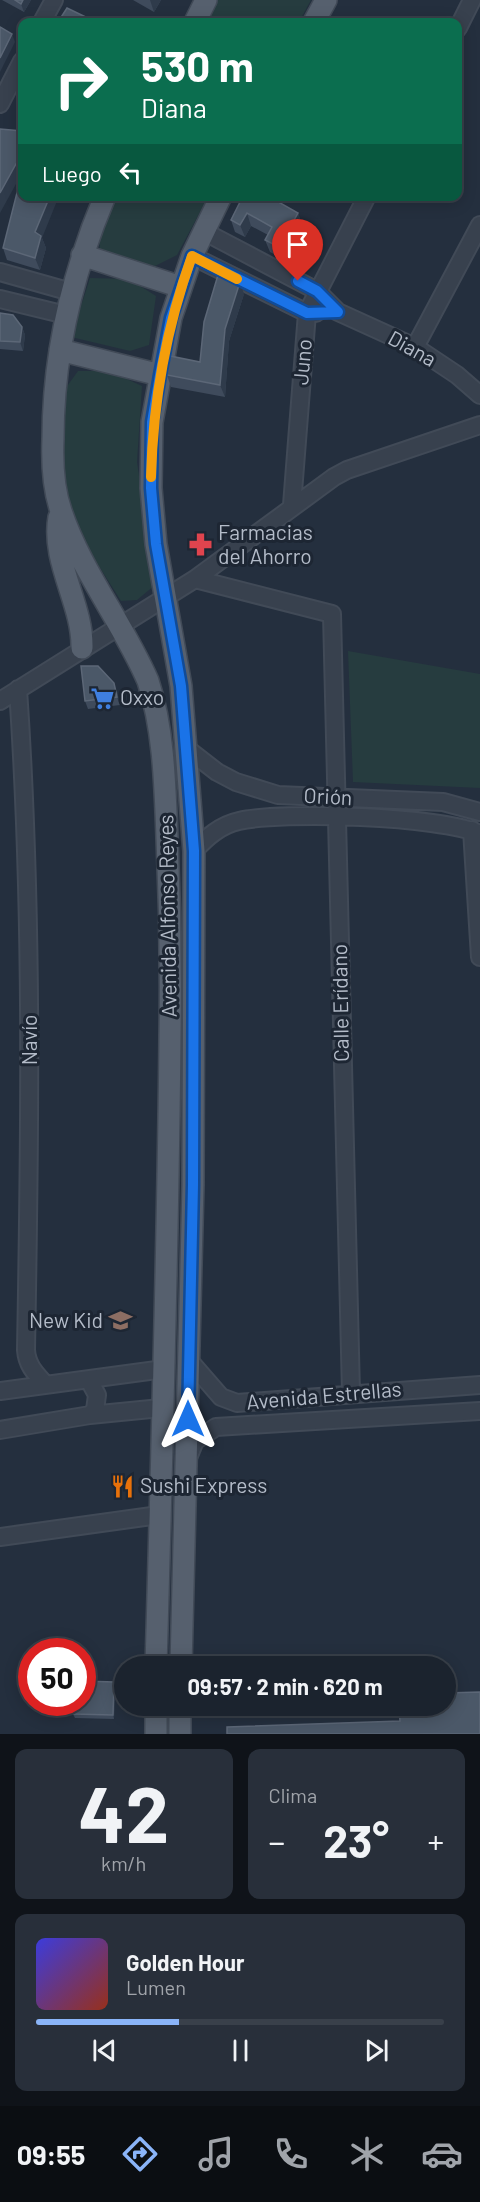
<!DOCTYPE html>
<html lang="es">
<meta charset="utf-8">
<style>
body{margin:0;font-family:Barlow,sans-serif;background:#282f3a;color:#f1f3f6;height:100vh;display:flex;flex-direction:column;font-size:22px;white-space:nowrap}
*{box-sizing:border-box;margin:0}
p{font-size:20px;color:#a0a4aa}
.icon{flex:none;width:33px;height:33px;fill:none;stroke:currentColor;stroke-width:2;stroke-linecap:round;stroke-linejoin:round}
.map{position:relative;height:1734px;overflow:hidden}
.details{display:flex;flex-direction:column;gap:15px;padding:15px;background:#0f1319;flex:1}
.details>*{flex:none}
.top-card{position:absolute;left:18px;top:18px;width:444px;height:183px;border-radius:12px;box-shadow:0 3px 15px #0003,0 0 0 2px #39404a;background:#0b6e4f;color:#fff;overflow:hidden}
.speed{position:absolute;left:18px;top:1638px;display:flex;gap:12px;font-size:30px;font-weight:700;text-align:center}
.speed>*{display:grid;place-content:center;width:78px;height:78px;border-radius:50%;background:#1b232e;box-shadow:0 3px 15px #0003,0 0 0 2px #39404a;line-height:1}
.speed .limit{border:9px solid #d22;background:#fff;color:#111}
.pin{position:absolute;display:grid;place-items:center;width:51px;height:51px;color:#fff;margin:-62px -26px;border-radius:50% 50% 50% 0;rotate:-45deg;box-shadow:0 0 6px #0007}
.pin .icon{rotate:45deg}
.me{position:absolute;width:66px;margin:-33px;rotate:0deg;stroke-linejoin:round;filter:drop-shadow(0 0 4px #0008)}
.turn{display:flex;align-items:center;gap:21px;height:126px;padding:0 24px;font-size:27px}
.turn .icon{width:78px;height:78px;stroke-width:2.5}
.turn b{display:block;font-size:42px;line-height:51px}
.then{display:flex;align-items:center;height:57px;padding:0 24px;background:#0003;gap:12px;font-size:22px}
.big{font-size:45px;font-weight:700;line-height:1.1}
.details .tile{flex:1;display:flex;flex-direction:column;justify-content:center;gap:9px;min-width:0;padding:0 21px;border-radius:12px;background:#282f3a}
.details .dial{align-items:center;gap:0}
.dial b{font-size:78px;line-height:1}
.song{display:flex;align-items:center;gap:18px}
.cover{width:72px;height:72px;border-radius:9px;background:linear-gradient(135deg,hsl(240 70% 55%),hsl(10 70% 35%))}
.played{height:6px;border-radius:3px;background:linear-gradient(90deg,#8ab4f8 35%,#39404a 35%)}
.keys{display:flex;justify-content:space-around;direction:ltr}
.heat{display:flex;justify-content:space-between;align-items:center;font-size:33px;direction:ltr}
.details .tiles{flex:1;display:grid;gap:15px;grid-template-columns:1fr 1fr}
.tile:last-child{grid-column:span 2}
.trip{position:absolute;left:114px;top:1656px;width:342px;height:60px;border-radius:30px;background:#1b232e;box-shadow:0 3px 15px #0003,0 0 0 2px #39404a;font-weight:700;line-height:60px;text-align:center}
.tabs{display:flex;height:96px;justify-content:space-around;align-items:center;background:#0b0e12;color:#a0a4aa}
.tabs .icon{width:42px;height:42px}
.tabs .active{color:#8ab4f8}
.tabs b{font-size:27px;color:#f1f3f6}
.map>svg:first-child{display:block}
.green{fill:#263c3f}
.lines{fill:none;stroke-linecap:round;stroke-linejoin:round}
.minor-casing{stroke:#414a57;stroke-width:20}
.major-casing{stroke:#414a57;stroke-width:24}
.minor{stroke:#38414e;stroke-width:16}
.major{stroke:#56606e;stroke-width:21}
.wall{fill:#3f4b5c}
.shaded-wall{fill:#2f3b4b}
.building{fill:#4b5868;stroke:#5c6777;stroke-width:1.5}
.route-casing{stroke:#114b97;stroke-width:15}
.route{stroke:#1a73e8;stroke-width:10}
.slow{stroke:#f59e0b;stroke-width:10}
.labels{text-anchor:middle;stroke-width:6;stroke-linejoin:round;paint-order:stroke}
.street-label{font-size:21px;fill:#b4bcc9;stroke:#1d2633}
.poi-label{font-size:21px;fill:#b4bcc9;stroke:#1d2633;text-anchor:start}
</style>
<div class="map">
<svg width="480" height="1734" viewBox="0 0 480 1734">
<rect width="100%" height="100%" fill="#242f3e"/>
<path class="green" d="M212 0H311L299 22H200Z
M107 197H208L177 255 155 266 100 253 98 212Z
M90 278 129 279 156 296 149 345 130 351 71 337Z
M78 371H109L142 386 137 462 155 585 137 600 121 601 67 516 55 403Z
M348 651 480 674V788L353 782Z"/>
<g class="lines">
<defs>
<path id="minor" d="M42 22 54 0
M458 28 472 0
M0 104 22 61
M203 231 317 291 338 312 415 347 457 375 480 395
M192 256 307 313H316
M0 272 71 292
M0 299 66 315
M415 347 480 225
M292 505 307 313 367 196
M195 579 332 614 351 1393
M18 689C33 910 30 1129 26 1350 27 1365 35 1373 45 1384
M0 701 195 579 334 477 347 470 480 425
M186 748 217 772 236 782 278 795 443 802 480 812
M472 830 480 957
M194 851C206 838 220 825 239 821 282 811 440 816 480 834
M188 1359 221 1397 237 1403 480 1385
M89 1380 97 1395 95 1410 90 1415
M0 1391 164 1369
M0 1430 90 1415 161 1408
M188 1458 195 1441 216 1427 480 1411
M0 1537 159 1515"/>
<path id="major" d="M195 22 206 0
M314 22 326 0
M105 196C72 274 53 354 53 439 52 463 53 488 61 511 81 571 123 623 148 681 164 730 165 786 167 838 170 904 171 970 170 1036 168 1246 162 1456 156 1666
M82 255 181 287
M60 350 160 375
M59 517C51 562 83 604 82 648
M181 1666 193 1185 194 851 181 686 156 544 151 488 152 422 171 318 192 256 221 196
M156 1706V1734
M180 1734V1706"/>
</defs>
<use href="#minor" class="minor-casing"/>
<use href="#major" class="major-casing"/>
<use href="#minor" class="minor"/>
<use href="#major" class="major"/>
</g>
<path class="wall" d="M2 0H31L24 12Z
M133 0H161L154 12Z
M243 196 298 213 302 225 284 259 270 252 265 240 268 235 251 226 245 237 235 232 231 220Z
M42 238 46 248 40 270 7 260 3 248Z
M244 294 229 341 225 397 171 387 167 375 200 362Z
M0 313 22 327 25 335 23 351 0 349Z
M117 691 120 705 88 709 85 701Z
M115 1686 114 1719 75 1718 73 1714Z"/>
<path class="shaded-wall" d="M23 0H31L24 12 21 4Z
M150 0H161L154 12Z
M12 34 15 42 0 72V58Z
M22 153V173L0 213V193Z
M50 196H59L42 238 46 248 40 270 35 258V232Z
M247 213 251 226 245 237 240 225Z
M298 213 302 225 284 259 279 247Z
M240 282 244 294 229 341 225 397 220 385 225 329Z
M22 327 25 335 23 351 20 342Z
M114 683 117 691 120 705 117 697Z
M114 1682 115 1686 114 1719 113 1715Z"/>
<path class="building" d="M15 0H23L21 4Z
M67 8 96 22H58Z
M0 27 12 34 0 58Z
M0 129 22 131V153L0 193Z
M22 173V196H50L35 232 41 236 35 258 3 248Z
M243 196H268L298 213 279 247 265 240 272 227 247 213 240 225 231 220Z
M218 275 240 282 225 329 220 385 167 375 170 356 200 362 204 322Z
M0 313 13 315 22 327 20 342 0 341Z
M81 666H98L114 683 117 697 85 701Z
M82 1681 114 1682 113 1715 73 1714V1702H82Z
M480 1692V1734H227V1727L400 1721 399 1706H446V1693Z"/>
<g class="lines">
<defs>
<path id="route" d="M188 1419 193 1185 194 851 181 686 156 544 151 488 152 422 160 375 171 318 192 256 307 313 338 312 317 291 298 281"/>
</defs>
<use href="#route" class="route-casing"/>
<use href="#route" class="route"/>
<path class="slow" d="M151 477C153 400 166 328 192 256L237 279"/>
</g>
<defs>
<symbol id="pharmacy-bare" viewBox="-9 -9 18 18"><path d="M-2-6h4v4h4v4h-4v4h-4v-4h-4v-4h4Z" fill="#e0444e" stroke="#1d2633" stroke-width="2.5" paint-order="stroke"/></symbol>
<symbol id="supermarket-bare" viewBox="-9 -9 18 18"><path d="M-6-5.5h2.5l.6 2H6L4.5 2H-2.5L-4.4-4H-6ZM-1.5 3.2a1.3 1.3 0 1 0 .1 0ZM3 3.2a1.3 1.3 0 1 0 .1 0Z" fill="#3f7fe0" stroke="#1d2633" stroke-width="2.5" paint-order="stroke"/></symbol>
<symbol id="school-bare" viewBox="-9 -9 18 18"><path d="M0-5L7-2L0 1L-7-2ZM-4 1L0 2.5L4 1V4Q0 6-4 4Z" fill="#8d6e63" stroke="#1d2633" stroke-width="2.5" paint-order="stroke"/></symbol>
<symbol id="restaurant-bare" viewBox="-9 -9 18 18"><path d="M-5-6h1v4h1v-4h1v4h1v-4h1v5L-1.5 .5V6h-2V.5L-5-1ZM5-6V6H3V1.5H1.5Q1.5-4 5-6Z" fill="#e8710a" stroke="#1d2633" stroke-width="2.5" paint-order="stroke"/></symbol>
</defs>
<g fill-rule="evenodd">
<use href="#pharmacy-bare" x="184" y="528" width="33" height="33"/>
<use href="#supermarket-bare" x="86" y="682" width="33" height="33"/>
<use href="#school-bare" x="104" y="1304" width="33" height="33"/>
<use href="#restaurant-bare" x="106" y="1470" width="33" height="33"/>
</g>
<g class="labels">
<g class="street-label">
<text transform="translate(412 349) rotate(29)" y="7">Diana</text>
<text transform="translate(303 362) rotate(-85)" y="7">Juno</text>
<text transform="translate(328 797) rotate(3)" y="7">Orión</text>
<text transform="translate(168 916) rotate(-91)" y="7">Avenida Alfonso Reyes</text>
<text transform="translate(341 1003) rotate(-91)" y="7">Calle Erídano</text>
<text transform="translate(30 1040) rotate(-90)" y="7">Navío</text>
<text transform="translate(324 1396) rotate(-5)" y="7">Avenida Estrellas</text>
</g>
<g class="poi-label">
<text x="218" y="540">Farmacias<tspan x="218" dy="24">del Ahorro</tspan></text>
<text x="120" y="705">Oxxo</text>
<text x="103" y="1328" text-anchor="end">New Kid</text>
<text x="140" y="1493">Sushi Express</text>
</g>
</g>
</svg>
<div class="speed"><div class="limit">50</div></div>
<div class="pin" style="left:298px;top:281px;background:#d93025"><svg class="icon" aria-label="arrive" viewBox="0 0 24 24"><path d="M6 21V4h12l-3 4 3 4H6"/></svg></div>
<svg class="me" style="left:188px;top:1419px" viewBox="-20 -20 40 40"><path d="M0-17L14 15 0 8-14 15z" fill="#1a73e8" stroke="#fff" stroke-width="4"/></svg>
<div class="trip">09:57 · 2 min · 620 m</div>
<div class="top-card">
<div class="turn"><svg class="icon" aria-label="right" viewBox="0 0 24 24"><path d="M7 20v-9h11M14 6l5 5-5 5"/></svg><div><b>530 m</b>Diana</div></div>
<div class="then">Luego<svg class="icon" aria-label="left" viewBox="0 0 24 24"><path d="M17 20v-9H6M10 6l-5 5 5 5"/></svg></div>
</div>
</div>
<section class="details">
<div class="tiles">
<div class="tile dial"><b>42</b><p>km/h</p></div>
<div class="tile"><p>Clima</p>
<div class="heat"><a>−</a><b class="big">23°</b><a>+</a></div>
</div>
<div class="tile">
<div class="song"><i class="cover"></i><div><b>Golden Hour</b><p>Lumen</p></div></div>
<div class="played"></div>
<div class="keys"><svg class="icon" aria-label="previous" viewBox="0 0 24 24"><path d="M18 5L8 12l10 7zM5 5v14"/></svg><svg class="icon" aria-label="pause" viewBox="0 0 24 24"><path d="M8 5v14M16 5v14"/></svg><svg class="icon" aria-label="next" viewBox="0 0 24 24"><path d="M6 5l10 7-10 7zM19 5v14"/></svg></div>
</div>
</div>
</section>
<nav class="tabs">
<b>09:55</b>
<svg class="icon active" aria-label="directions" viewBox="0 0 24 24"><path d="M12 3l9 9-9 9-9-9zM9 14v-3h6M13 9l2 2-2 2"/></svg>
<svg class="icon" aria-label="music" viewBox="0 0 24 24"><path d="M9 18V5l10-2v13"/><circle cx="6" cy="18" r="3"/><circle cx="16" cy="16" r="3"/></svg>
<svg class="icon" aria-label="phone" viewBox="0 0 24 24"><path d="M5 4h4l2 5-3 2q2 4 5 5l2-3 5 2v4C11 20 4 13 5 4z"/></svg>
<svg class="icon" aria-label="climate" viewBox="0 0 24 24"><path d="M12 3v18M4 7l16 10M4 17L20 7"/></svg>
<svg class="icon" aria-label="car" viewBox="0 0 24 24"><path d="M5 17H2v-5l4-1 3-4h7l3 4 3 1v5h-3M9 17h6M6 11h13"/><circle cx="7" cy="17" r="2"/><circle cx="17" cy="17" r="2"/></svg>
</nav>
